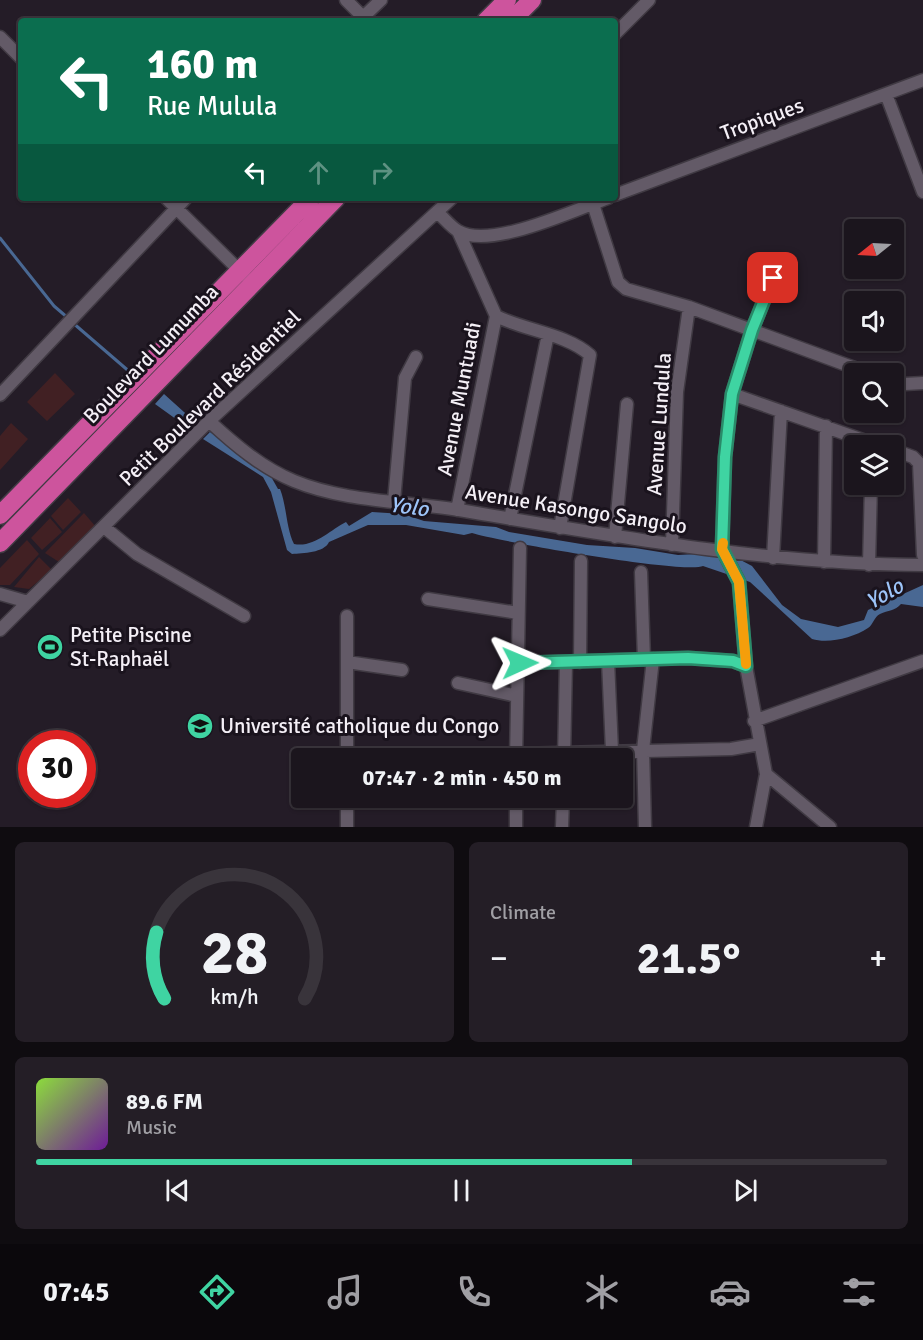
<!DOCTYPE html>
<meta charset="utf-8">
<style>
body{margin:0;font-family:Signika,sans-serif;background:#241e26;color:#f1f3f6;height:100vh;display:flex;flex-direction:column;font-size:22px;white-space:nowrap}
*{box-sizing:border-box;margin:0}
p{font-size:20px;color:#a09fa4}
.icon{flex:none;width:33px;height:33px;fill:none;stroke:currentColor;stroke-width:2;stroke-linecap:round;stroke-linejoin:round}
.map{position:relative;height:827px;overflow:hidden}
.sheet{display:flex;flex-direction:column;gap:15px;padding:15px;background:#0f0c10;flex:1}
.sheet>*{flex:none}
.guide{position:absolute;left:18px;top:18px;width:600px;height:183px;border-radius:6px;box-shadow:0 2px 4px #0004,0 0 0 2px #39343b;background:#0b6e4f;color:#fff;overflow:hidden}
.needle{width:39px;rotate:252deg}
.tools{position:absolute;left:844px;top:219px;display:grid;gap:12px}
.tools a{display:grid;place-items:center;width:60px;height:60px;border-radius:6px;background:#1b151d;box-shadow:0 2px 4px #0004,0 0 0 2px #39343b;font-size:30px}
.speed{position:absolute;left:18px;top:730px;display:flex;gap:12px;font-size:30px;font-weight:700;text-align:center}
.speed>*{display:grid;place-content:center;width:78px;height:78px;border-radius:50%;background:#1b151d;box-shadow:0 2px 4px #0004,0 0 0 2px #39343b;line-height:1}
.speed .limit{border:9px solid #d22;background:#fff;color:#111}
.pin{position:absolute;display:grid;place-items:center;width:51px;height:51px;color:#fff;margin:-26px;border-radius:12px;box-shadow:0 3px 9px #0006}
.me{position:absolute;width:66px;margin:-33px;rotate:89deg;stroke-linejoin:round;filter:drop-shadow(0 0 4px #0008)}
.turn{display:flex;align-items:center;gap:21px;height:126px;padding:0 30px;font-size:27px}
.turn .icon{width:78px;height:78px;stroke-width:2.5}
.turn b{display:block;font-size:42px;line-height:51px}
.lanes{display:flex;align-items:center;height:57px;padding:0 30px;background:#0003;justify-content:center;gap:30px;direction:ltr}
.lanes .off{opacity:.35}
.big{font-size:45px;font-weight:700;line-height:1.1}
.sheet .tile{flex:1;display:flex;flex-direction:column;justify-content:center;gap:9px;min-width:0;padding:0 21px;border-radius:9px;background:#241e26}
.sheet .dial{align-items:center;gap:0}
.dial svg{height:156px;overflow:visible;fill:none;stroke:#39343b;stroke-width:7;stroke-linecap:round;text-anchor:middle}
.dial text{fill:#f1f3f6;stroke:none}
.song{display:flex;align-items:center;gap:18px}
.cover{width:72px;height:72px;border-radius:9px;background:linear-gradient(135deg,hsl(90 70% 55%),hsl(280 70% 35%))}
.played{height:6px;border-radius:3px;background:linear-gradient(90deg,#3fd4a2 70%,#39343b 70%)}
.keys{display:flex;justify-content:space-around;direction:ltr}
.heat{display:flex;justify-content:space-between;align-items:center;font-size:33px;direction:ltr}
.sheet .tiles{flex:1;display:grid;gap:15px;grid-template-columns:1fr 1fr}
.tile:last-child{grid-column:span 2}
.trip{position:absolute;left:291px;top:748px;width:342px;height:60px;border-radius:6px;background:#1b151d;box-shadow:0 2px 4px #0004,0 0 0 2px #39343b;font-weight:700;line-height:60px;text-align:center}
.menu{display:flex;height:96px;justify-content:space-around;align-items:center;background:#0b080c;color:#a09fa4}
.menu .icon{width:42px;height:42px}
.menu .active{color:#3fd4a2}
.menu b{font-size:27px;color:#f1f3f6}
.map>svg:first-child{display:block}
.green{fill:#412023}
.water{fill:#496893}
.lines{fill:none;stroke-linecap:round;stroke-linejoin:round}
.stream{stroke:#496893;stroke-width:3}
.minor-casing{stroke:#403a43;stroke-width:15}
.highway-casing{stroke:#403a43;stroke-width:21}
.minor{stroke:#635a67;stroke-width:12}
.highway{stroke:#cd549d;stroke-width:18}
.route-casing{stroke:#298a69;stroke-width:15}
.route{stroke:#3fd4a2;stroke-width:10}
.slow{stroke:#f59e0b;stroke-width:10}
.labels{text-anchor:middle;stroke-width:6;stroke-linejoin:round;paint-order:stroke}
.street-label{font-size:21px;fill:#f4eff6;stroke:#1a131d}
.poi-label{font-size:21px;fill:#f4eff6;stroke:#1a131d;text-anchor:start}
.water-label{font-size:22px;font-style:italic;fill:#9dc4f9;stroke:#1a131d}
</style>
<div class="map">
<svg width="923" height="827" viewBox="0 0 923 827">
<rect width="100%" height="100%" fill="#241c27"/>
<path class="green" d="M55 373 75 394 47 421 27 402Z
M11 423 28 439 0 470V436Z
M68 498 81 512 63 530 51 516Z
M84 513 96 527 59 562 45 553Z
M50 518 62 532 42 550 31 538Z
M27 540 39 554 10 585H0V568Z
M39 557 52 570 29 589 14 587Z"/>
<path class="water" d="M164 394 194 421 187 427 155 404Z
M210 432 269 473 278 489H280C287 507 286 528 294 544 314 548 330 530 346 522L349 526 372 512 403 514 424 521 496 527 509 532 587 545 635 548 678 555 716 553 733 556 752 566 782 605 801 619 838 627 864 620 868 610 923 585V607L901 604C895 611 888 610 880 614 874 617 873 625 868 628 853 638 828 644 812 639L750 582 703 566C685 574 501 542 472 533L464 535 406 525H368L329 542C324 553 303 553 292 554L287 550 271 492 263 477 203 439Z
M58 638 61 652 40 653 39 645Z"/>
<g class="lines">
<path class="stream" d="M0 238 54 306 68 318
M73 323 131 373"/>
<defs>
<path id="minor" d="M346 0 363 17
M359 21 381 0
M615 34 649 0
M0 37 21 58
M886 94 923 192
M615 195 923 80
M166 198 244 275
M593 204 618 282 626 289 689 307 871 374
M437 212C444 218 451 227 458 231 490 250 574 210 608 198
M773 278 752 330 732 394 725 457 722 549 739 582 746 666 766 774 830 827
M496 316C523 330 567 334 590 355L560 528
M894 381 905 384 923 383
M732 394 880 446
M0 395 186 198
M209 421C234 444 262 468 294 481 345 502 405 501 459 510 613 536 767 564 923 565
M894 450 913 457 919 463 923 555
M394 501 405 378 416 357
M457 510 496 316 458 231
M510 519 548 334
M104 527 137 554 244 616
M615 537 627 404
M672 545 677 392 689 307
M773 558 781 411
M824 562 826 426
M869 565 871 484
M641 572 644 659
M0 594 28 602
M428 599 518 613
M347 616V759
M0 630 209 421 452 198
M608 661 612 751
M347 662 402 670
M580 662 581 561
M520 663 688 658 733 661 746 666
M458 683 517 696
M754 721 923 661
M516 754 731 749 760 744
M516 759 520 548
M564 759 566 662
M347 798V827
M516 827V798
M562 827 563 798
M645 827 643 750 653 659
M756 827 766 774"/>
<path id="highway" d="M486 21 507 0
M511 21 532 0
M0 515 311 198
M0 543 336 198"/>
</defs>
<use href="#minor" class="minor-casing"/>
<use href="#highway" class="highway-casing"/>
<use href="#minor" class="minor"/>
<use href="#highway" class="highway"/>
</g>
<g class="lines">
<defs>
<path id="route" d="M520 663 688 658 733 661 746 666 739 582 722 549 725 457 732 394 752 330 773 278"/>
</defs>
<use href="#route" class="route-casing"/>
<use href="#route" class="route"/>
<path class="slow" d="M723 543 722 549 739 582 746 664"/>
</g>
<defs>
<symbol id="stadium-disc" viewBox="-11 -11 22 22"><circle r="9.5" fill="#3fd4a2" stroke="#1a131d"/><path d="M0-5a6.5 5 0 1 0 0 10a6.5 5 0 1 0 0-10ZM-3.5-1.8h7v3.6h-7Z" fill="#111"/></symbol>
<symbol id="university-disc" viewBox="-11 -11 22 22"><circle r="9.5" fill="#3fd4a2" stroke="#1a131d"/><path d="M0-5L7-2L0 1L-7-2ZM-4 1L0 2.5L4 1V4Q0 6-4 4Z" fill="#111"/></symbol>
</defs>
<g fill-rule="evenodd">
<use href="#stadium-disc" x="35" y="632" width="30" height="30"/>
<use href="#university-disc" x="185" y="711" width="30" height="30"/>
</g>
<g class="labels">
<g class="street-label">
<text transform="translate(762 119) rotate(-20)" y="7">Tropiques</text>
<text transform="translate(151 354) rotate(-46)" y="7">Boulevard Lumumba</text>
<text transform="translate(210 398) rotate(-44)" y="7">Petit Boulevard Résidentiel</text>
<text transform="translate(459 399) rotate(-79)" y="7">Avenue Muntuadi</text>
<text transform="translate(659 424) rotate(-86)" y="7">Avenue Lundula</text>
<text transform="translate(576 509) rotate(9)" y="7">Avenue Kasongo Sangolo</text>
</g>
<g class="poi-label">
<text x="70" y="642">Petite Piscine<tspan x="70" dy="24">St-Raphaël</tspan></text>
<text x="220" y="733">Université catholique du Congo</text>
</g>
<g class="water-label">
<text transform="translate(409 506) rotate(7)" y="8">Yolo</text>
<text transform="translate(884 593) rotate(-30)" y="8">Yolo</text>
</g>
</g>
</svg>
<div class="tools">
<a><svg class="needle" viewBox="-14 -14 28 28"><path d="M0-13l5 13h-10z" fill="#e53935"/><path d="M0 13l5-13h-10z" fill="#a09fa4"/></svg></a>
<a><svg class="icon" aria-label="sound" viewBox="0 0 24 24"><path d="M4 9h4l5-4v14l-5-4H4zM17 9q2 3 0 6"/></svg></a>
<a><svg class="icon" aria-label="search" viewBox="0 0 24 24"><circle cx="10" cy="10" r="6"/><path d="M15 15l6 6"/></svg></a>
<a><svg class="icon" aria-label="layers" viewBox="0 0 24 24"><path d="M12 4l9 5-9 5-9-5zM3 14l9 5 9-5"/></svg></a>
</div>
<div class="speed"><div class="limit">30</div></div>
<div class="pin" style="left:773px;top:278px;background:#d93025"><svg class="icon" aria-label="arrive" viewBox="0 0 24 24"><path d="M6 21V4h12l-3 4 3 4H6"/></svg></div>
<svg class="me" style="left:520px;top:663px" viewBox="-20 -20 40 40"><path d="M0-17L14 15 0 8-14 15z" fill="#3fd4a2" stroke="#fff" stroke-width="4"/></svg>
<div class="trip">07:47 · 2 min · 450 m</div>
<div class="guide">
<div class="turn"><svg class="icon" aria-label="left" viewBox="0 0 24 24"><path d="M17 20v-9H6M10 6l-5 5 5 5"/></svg><div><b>160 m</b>Rue Mulula</div></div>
<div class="lanes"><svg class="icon" aria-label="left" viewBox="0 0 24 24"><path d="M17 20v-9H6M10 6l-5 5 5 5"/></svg><svg class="icon off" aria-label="ahead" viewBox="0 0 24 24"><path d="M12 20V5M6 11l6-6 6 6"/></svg><svg class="icon off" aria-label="right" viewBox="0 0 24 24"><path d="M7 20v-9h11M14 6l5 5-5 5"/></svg></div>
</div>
</div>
<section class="sheet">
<div class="tiles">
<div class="tile dial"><svg viewBox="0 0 100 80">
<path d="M14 69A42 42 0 1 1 86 69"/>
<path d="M14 69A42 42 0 0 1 10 35" stroke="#3fd4a2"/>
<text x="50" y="56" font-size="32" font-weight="700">28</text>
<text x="50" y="72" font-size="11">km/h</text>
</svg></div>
<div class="tile"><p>Climate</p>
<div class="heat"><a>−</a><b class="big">21.5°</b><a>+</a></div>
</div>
<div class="tile">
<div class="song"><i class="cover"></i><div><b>89.6 FM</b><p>Music</p></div></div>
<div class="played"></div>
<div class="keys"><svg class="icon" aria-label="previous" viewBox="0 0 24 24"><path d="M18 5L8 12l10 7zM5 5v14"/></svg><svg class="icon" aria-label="pause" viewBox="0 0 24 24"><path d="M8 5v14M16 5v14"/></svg><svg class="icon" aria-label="next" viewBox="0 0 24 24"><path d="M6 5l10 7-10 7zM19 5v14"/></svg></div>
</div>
</div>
</section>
<nav class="menu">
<b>07:45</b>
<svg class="icon active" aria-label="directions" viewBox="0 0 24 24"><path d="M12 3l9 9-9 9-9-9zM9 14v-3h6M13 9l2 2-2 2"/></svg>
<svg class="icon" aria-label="music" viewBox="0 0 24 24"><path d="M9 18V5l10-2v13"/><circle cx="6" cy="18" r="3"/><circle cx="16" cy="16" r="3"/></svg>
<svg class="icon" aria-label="phone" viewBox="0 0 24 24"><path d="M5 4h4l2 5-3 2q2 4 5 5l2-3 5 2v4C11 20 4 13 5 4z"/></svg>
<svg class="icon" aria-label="climate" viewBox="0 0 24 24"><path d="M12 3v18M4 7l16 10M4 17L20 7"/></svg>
<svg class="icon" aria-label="car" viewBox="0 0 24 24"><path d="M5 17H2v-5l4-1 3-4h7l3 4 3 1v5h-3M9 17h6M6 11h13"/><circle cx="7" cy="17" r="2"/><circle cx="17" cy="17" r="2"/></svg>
<svg class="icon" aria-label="filters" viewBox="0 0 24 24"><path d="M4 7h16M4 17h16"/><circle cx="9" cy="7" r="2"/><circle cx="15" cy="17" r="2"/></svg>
</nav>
